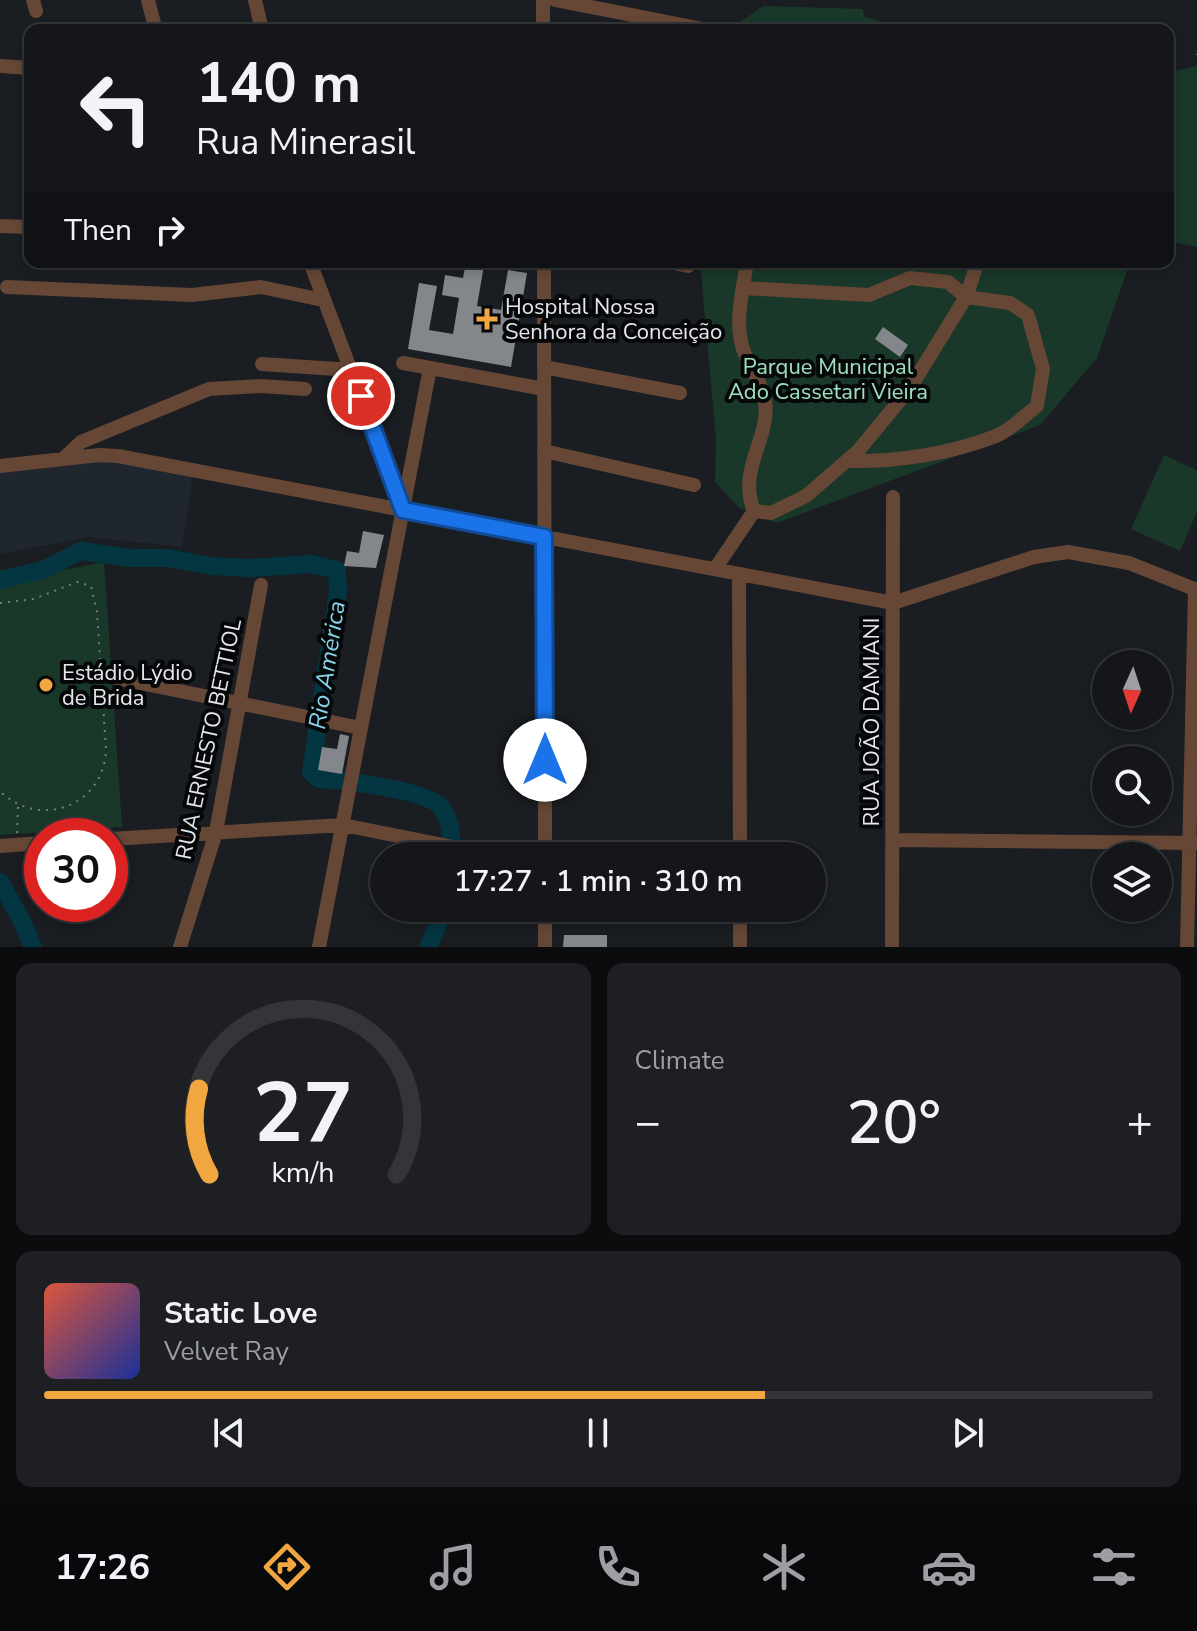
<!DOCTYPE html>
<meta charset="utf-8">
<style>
body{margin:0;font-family:"Nunito Sans",sans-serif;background:#1d1f22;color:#f1f3f6;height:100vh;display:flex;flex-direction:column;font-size:30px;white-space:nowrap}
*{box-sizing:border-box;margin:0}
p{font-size:26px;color:#9d9fa2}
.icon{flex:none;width:44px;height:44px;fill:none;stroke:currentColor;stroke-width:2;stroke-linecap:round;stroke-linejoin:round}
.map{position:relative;height:947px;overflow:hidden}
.drawer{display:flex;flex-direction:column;gap:16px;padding:16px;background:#0b0c0e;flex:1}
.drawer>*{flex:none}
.top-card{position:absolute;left:24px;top:24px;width:1150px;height:244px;border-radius:16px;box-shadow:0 4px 12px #0003,0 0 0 2px #333538;background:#141619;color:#f1f3f6;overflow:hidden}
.needle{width:52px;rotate:183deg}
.fabs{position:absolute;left:1092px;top:650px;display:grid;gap:16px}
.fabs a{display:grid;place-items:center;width:80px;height:80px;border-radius:50%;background:#141619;box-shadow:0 4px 12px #0003,0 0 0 2px #333538;font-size:40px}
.speed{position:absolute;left:24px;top:818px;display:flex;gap:16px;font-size:40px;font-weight:700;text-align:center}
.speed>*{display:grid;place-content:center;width:104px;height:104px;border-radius:50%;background:#141619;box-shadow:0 4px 12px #0003,0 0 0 2px #333538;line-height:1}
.speed .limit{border:12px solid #d22;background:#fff;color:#111}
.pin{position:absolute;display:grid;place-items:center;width:68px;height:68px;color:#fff;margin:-34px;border:4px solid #fff;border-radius:50%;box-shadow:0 2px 8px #0007}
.me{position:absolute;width:88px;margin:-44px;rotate:0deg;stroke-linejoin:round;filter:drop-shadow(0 0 6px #0008)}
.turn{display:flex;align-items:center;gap:28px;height:168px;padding:0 40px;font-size:36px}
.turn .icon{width:104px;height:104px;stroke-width:2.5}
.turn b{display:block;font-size:56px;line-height:68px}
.then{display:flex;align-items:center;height:76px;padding:0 40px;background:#0003;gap:16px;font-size:30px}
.big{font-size:60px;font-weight:600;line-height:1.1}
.drawer .widget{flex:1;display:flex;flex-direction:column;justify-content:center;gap:12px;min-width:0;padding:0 28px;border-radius:16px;background:#1d1f22}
.drawer .dial{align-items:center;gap:0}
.dial svg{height:208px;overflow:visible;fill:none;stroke:#333538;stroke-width:7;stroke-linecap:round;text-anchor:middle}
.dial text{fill:#f1f3f6;stroke:none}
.song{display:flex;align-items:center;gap:24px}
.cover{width:96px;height:96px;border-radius:12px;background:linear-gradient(135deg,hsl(10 70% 55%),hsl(230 70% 35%))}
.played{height:8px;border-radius:4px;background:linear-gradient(90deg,#f1a640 65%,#333538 65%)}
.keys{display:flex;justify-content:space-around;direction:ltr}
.heat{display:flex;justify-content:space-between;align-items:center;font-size:44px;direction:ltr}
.drawer .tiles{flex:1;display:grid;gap:16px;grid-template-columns:1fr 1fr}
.widget:last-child{grid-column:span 2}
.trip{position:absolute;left:370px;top:842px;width:456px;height:80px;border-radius:40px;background:#141619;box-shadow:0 4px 12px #0003,0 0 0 2px #333538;font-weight:600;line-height:80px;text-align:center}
.menu{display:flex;height:128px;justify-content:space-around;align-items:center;background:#08090a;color:#9d9fa2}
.menu .icon{width:56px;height:56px}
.menu .active{color:#f1a640}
.menu b{font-size:36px;color:#f1f3f6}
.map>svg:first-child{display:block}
.built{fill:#1f262e}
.green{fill:#193829}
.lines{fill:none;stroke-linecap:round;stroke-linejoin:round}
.river{stroke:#033641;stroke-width:18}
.building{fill:#83878b}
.path{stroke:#797c7f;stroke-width:2;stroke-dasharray:2 6;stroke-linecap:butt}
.minor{stroke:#664736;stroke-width:14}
.route-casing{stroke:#114b97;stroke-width:20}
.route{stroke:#1a73e8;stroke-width:14}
.poi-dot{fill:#f1a640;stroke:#060709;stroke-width:3}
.labels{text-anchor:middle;stroke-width:8;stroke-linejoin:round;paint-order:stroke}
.poi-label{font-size:22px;fill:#e5e7ea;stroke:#060709;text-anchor:start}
.park-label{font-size:22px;fill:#9fe1be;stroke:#060709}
.street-label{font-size:22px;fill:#e5e7ea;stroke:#060709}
.water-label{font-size:24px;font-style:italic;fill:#86d5ea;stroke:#060709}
</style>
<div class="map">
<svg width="1197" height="947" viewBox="0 0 1197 947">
<rect width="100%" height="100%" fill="#1a1d21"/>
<path class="built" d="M107 460 193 475 182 547 88 537 0 554V472Z"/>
<path class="green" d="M763 6 862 9 865 17 910 30H735L736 25Z
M1197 66V247L1168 241V72Z
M700 262H1130L1097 358 1040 425 777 523 739 508 715 482 716 439Z
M1164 455 1197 470V512L1180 551 1131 529Z
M104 562 122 827 0 835V583Z"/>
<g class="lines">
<path class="river" d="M0 580 43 570 81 551 131 558H168L211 566 249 568 311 564 337 570 338 591 311 772 319 779C342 780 427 790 441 807 451 819 452 842 454 856
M0 882 22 921 33 947
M428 947 445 908"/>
</g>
<path class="building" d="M466 262 484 265 477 306 501 310 508 270 527 273 511 367 408 349 419 283 437 286 429 330 453 334 459 298 442 295 445 275 463 278Z
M883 327 908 345 900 357 875 339Z
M363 531 384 535 376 568 344 566 347 551 359 553Z
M340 734 349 736 342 774 318 770 322 747 337 749Z
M564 935H607V947H563Z"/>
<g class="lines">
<path class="path" d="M1197 55V54
M0 603 34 599 77 582 91 586 97 612 106 750C104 806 39 830 0 791
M17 833 18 807"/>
<path class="minor" d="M33 0 36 11
M148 0 154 23
M255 0 262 30
M543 0V30
M555 0 708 30
M0 66 30 68
M0 226 30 227
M310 262 402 506
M544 262 545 856
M668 262 688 266
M747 262C743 290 734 322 743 349 749 366 762 383 765 401 771 437 737 469 754 511
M7 287 192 295 261 287 323 300
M743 288 869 295 910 278 948 282 966 297 1010 303 1028 315 1043 369 1037 406C1025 415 1011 430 996 436 950 454 896 462 847 461
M403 363 544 389
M262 364 351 370
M544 367 680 393
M544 451 694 485
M63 459 81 442 209 389 261 386 305 389
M0 466 99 455 118 456 893 603 1034 557 1068 552 1129 563 1197 590
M715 569 754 511 771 513 806 496 858 451 910 388 966 297 975 270 974 262
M739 574 740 856
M116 678 361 728
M110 839 343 825 499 856
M892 840 1196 843
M0 846 42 843
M545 908V947
M740 908V947
M180 947 216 832 261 585
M319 947 430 368
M892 947 893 497
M1187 947 1195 589"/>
</g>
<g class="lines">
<defs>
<path id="route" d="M361 396 403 510 544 537 545 760"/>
</defs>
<use href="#route" class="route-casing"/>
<use href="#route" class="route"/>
</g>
<g class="poi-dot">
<path d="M483 307h8v8h8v8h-8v8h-8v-8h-8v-8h8z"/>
<circle cx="46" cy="685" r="8"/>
</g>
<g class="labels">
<g class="poi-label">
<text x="505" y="314">Hospital Nossa<tspan x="505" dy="25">Senhora da Conceição</tspan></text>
<text x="62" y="680">Estádio Lýdio<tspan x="62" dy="25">de Brida</tspan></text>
</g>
<g class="park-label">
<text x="828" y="374">Parque Municipal<tspan x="828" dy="25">Ado Cassetari Vieira</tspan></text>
</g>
<g class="street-label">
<text transform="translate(871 722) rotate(-90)" y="8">RUA JOÃO DAMIANI</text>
<text transform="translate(208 739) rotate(-78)" y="8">RUA ERNESTO BETTIOL</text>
</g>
<g class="water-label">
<text transform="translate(327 665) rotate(-81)" y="8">Rio América</text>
</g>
</g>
</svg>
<div class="fabs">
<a><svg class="needle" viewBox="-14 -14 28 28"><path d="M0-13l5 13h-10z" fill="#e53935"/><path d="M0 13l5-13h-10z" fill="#9d9fa2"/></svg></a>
<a><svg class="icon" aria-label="search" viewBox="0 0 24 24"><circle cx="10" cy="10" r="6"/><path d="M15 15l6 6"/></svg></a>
<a><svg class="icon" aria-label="layers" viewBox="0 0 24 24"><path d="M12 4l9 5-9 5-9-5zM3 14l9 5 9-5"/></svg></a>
</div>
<div class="speed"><div class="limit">30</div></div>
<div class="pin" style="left:361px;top:396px;background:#d93025"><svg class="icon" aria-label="arrive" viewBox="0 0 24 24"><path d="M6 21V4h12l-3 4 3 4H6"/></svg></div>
<svg class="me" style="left:545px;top:760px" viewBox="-20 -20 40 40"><circle r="19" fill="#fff"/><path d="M0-13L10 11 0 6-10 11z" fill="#1a73e8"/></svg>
<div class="trip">17:27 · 1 min · 310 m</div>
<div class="top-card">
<div class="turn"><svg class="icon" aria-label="left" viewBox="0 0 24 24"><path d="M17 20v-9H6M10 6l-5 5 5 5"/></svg><div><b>140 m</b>Rua Minerasil</div></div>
<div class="then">Then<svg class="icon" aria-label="right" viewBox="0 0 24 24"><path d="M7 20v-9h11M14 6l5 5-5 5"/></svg></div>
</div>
</div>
<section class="drawer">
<div class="tiles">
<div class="widget dial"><svg viewBox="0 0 100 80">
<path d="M14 69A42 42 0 1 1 86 69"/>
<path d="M14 69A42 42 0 0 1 10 36" stroke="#f1a640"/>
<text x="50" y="56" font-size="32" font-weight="700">27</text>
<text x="50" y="72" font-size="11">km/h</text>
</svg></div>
<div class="widget"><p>Climate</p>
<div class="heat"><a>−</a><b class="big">20°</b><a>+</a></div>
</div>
<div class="widget">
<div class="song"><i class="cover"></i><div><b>Static Love</b><p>Velvet Ray</p></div></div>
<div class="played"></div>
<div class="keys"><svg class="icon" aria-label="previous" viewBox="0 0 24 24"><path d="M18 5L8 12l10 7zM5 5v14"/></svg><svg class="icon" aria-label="pause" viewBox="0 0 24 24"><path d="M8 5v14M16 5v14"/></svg><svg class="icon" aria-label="next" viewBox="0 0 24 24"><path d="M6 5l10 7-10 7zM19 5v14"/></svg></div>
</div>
</div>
</section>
<nav class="menu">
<b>17:26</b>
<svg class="icon active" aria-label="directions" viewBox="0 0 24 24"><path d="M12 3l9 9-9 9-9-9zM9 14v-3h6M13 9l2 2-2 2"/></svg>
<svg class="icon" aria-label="music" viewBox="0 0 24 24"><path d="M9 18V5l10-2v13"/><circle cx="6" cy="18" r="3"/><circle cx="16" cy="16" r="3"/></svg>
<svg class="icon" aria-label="phone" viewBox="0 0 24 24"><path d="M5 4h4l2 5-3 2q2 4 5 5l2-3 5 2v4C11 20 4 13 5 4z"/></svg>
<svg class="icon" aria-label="climate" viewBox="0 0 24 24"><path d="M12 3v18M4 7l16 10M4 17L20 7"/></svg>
<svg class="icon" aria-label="car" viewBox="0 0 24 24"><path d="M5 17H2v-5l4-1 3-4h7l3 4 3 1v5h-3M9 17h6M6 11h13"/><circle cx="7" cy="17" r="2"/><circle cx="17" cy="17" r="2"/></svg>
<svg class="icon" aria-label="filters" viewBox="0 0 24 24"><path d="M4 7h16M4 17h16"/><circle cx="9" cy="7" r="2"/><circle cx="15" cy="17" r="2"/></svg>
</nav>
